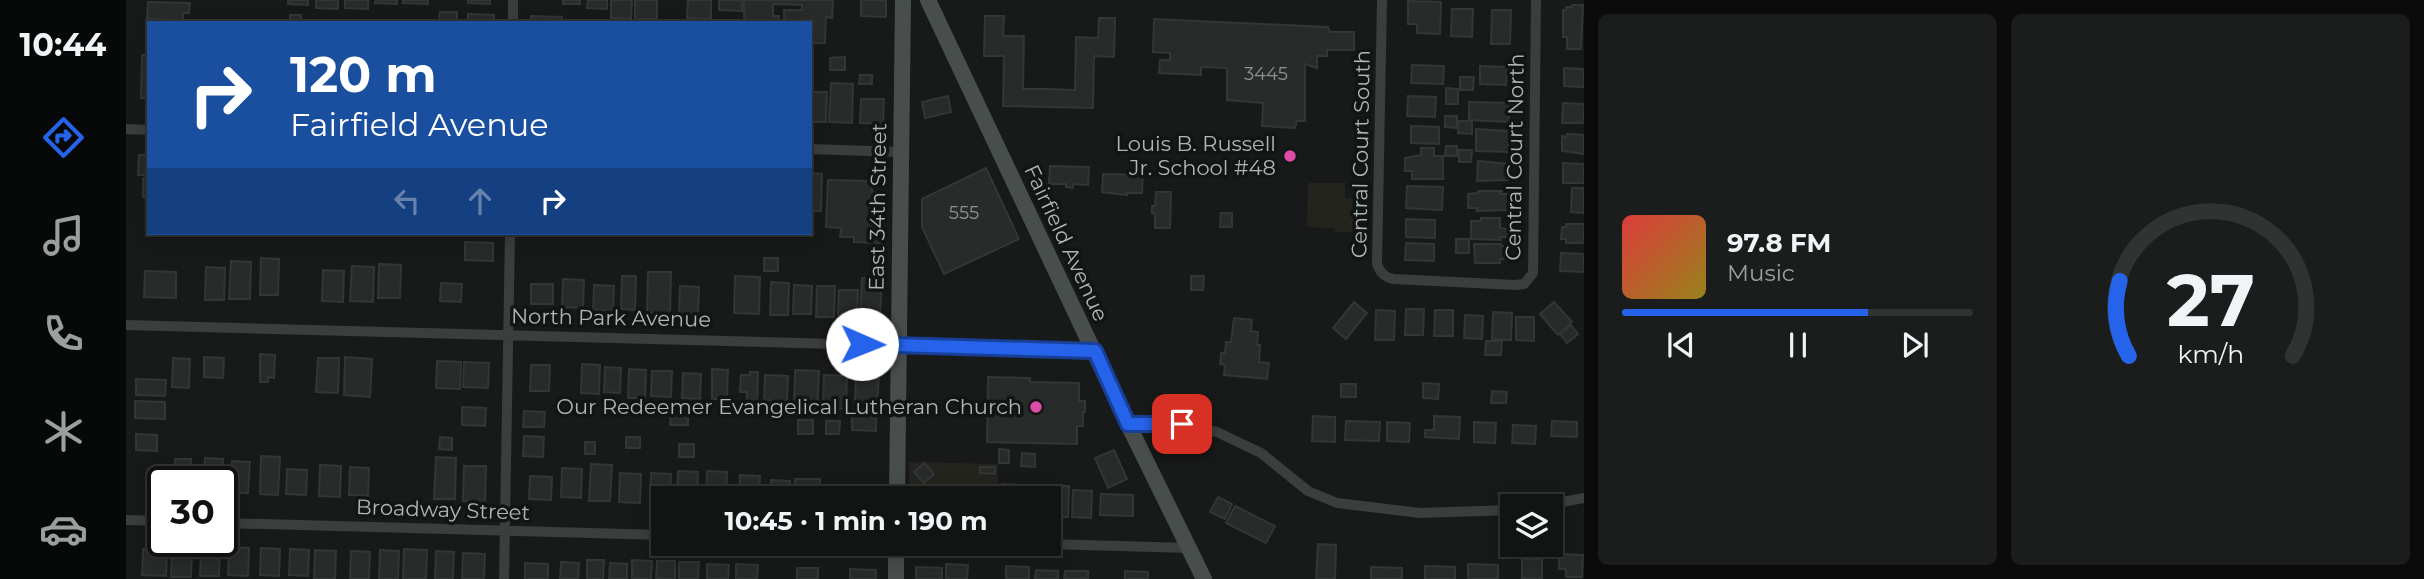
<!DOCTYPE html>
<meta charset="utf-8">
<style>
body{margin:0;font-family:Montserrat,sans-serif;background:#1b1d1c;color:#f1f3f6;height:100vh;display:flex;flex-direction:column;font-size:26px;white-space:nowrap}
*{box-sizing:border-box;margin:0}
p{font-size:23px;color:#9c9ea0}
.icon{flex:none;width:38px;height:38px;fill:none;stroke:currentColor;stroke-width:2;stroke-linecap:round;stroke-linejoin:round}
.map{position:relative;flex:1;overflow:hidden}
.sheet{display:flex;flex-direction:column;gap:14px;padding:14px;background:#0a0b0a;width:840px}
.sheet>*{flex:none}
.hud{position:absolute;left:21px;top:21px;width:665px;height:214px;border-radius:0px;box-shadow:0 4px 18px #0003,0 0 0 2px #313333;background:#1a4fa0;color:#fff;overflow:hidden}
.fabs{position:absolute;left:1374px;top:494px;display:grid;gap:14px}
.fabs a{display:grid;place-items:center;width:63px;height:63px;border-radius:0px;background:#121413;box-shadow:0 4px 18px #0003,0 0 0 2px #313333;font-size:35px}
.speed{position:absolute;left:21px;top:466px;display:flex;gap:14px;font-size:35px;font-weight:700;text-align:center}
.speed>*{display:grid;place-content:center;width:91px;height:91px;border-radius:50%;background:#121413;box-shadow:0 4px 18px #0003,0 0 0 2px #313333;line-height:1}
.speed .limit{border:4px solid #111;border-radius:10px;background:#fff;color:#111}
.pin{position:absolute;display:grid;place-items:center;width:60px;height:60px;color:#fff;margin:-30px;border-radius:14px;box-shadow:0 4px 10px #0006}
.me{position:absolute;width:77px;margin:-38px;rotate:91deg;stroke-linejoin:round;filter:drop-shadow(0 0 5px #0008)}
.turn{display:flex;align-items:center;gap:24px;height:147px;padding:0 28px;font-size:32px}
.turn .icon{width:91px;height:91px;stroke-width:2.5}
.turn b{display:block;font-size:49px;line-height:60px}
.lanes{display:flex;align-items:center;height:66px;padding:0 28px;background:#0003;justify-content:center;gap:35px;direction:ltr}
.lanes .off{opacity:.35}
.sheet .tile{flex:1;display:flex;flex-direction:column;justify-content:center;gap:10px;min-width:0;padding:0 24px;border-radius:10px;background:#1b1d1c}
.sheet .dial{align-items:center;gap:0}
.dial svg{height:182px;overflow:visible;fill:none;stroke:#313333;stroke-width:7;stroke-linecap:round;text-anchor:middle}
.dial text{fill:#f1f3f6;stroke:none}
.song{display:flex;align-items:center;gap:21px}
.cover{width:84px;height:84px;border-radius:10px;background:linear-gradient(135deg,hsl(0 70% 55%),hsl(50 70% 35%))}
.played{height:7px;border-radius:4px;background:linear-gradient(90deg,#2563eb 70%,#313333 70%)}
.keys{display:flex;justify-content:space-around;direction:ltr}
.sheet .tiles{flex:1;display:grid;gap:14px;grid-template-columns:repeat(2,1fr)}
.trip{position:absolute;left:525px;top:486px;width:410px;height:70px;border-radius:0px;background:#121413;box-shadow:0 4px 18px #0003,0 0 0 2px #313333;font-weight:700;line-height:70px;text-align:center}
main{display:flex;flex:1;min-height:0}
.menu{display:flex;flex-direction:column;width:126px;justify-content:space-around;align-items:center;background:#070808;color:#9c9ea0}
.menu .icon{width:49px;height:49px}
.menu .current{color:#2563eb}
.menu b{font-size:32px;color:#f1f3f6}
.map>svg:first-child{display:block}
.green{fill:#24241f}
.building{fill:#282b2a;stroke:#323635;stroke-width:2}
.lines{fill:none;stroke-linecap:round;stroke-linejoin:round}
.street{stroke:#3a3e3c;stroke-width:10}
.secondary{stroke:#484e4b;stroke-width:16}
.route-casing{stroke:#184099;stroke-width:18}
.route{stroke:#2563eb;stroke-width:12}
.poi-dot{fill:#de4ca7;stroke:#131514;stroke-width:2.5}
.labels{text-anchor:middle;stroke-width:7;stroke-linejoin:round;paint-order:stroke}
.number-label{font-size:18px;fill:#8b958f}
.poi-label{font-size:21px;fill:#acb8b1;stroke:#131514;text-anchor:end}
.street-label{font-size:21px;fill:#acb8b1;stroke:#131514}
</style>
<main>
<nav class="menu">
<b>10:44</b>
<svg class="icon current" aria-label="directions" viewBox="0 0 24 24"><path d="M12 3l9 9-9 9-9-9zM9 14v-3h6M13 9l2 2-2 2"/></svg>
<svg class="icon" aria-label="music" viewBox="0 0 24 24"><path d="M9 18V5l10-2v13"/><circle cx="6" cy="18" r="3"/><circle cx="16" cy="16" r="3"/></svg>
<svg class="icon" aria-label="phone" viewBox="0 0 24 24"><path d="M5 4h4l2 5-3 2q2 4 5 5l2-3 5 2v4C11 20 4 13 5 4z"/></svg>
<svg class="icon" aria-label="climate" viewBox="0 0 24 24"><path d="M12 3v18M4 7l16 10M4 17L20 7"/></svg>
<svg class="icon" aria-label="car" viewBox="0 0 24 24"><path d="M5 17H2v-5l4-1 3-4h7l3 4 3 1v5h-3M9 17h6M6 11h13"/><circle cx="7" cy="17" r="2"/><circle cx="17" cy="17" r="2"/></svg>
</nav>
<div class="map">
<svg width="1458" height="579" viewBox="0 0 1458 579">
<rect width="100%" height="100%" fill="#181a19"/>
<path class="green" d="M1182 183H1219V198L1230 199 1229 232H1209V228L1181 227Z
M783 462 872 464V499H783Z"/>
<path class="building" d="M162 0H182V5L162 4Z
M190 0H212V9L190 8Z
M219 0H242V9L219 8Z
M250 0H271V4L249 3Z
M277 0H302V4L277 3Z
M342 0H364V4L342 3Z
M437 0H454V4H437Z
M462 0H481V9L461 8Z
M485 0H506L505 19 485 18Z
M509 0H531V19H509Z
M562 0H585V19L561 18Z
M593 0H616V11L593 10Z
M618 0H707L706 18 700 17 699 43H684V23H658V10H676V5L647 4V16H653V23H618Z
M735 0H760V17L735 16Z
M1282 1 1315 2 1314 34 1291 33V24H1282Z
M22 2 64 3 63 13H57V20L21 19Z
M1446 5H1457L1455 49H1441V37H1437V10H1440V7H1446Z
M1326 9H1347L1346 37 1325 36Z
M1366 10H1385L1384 44H1365Z
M314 12H331V23H313Z
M342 14 368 15V23H342Z
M164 15H175V23H164Z
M405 16 436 17V23H405Z
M859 16H878L877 36H898L897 89H921L949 90 950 37 972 38 973 18H989L988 57 968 56 967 108 877 106 878 56H858Z
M1028 19 1202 27 1204 32H1228V50H1201V56H1191V68L1179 64V121H1171L1169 128 1136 126 1137 103 1101 100V68L1075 67V75L1033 73 1034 60H1044V53L1027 52Z
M16 55H23V98H15Z
M719 57V70H704V58Z
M1286 65 1318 66 1317 84 1285 83Z
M1354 66 1381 67 1380 85 1354 84Z
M1438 68 1458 69V87L1438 86Z
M734 75H746V84H733Z
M1334 77H1348L1347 90H1334Z
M705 83 727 84 726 123 703 122Z
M1320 88 1332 89V104H1320Z
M684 92H701L700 122H686Z
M822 96 825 112 799 118 796 102Z
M1282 96 1310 97 1309 117 1281 116Z
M735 99H758L757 124 734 123Z
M1343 102 1383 103V122L1343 120Z
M1437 103 1458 104V123H1436Z
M1319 116H1331V128L1319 127Z
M1332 121H1346V134L1332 133Z
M1285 126 1313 127V144L1285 143Z
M1350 129 1383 131 1382 152 1350 151Z
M1441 134 1458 135V154L1436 151V136L1440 137Z
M1320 146H1331V156H1319Z
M1295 148H1308V156H1317V179H1286V171H1279V158L1295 155Z
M1333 150H1346L1345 162H1333Z
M13 155H23V175H12Z
M1352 161 1383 164V180L1351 181Z
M1437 163 1458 164V183H1437Z
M924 166 963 167 962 185 947 184V188L940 187V184H923Z
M860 168 893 239 818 274 796 227V199Z
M684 173 696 174 695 211H684Z
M977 174 1017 175 1016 193H1001V195L976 192Z
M17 178H23V197H17Z
M702 180 746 181V192H757L755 228H749V232H755V243L728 242V237H714L715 228 700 227Z
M1281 186 1317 187 1316 210 1280 208Z
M1446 188H1458V213L1445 212Z
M1352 191H1376L1374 194H1382V210L1351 211V208H1342V194L1352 193Z
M1030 192H1045L1044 228H1029V214L1026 213V206H1029Z
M1095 213H1106V227H1094Z
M1355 218H1374V228L1381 229V237H1374L1375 240 1345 239V221H1355Z
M1280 219 1309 220V238L1280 237Z
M1440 224H1458V243H1440V239H1435L1436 227H1440Z
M1330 239H1343V253H1330Z
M339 242 367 243V261L339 260Z
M1280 243 1308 244V261L1279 260Z
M1348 244H1375V246H1381V259H1374V263H1349Z
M1435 253 1458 254V272L1434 271Z
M135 258 153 259 152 295H134Z
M638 258H652V271H638Z
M105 261 125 262 124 299H103Z
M253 264 275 265 274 298H252Z
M226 266 248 267 247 302 224 301Z
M80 267 99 268 98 300H79Z
M197 270 218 271 217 302 196 301Z
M19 271 50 272V298L18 297Z
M522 272H545L544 314 521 313Z
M496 276H510L509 310 495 309Z
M609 276 634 277 633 314 608 313Z
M1065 276H1078L1077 290H1065Z
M736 278 756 279 754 315 734 314Z
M437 279 458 280 457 308 436 307Z
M645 282 663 283 662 315H644Z
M315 283 336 284 335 302 314 301Z
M405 284H427V304H405Z
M468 285 488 286 487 311 467 310Z
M668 285 686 286 685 314H667Z
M554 286 573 287 572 314 553 313Z
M691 286H709L708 317H690Z
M713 290H732L731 316 712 315Z
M1228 302 1241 313 1220 339 1207 328Z
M1428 302 1446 322 1432 335 1414 314Z
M1280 309H1298L1297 335H1279Z
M1250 310 1269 311 1268 340H1249Z
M1309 310H1327V336H1308Z
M1367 312 1386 313 1385 340 1366 339Z
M1339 315 1357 316 1356 339 1338 338Z
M1390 317H1408V341L1390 340Z
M1108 318 1126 320 1125 331 1132 332 1131 345H1134L1133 362 1143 363 1141 379 1098 375 1099 365 1094 364 1095 353H1099L1100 342H1105Z
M1445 325 1452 334 1441 343 1434 334Z
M1360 341H1376L1375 355H1359Z
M134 354 149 355 148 378 142 377V382H134Z
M78 357 98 358 97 378 78 377Z
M219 357 246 359 244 397 218 395Z
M47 358 64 359 63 388 46 387Z
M192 358H213L212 393 190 392Z
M311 361 335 362 334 389 310 388Z
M338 362 363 363 362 388 337 387Z
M456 364 474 365 473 394 455 393Z
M405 365H424L423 391H404Z
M479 367 495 368 494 393 478 392Z
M503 369 520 370 519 398H502Z
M586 369 602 370 601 399H586Z
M669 370 693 371 691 412 668 411Z
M526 371H546L545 397 525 396Z
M624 372H632L631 412H620L621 392H614L615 375H624Z
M557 373 575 374 574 399 556 398Z
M730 373 753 374 751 407 729 406Z
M639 375 662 376 661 401 638 400Z
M698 375 721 376 720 409 697 408Z
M862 377 904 378V382L953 383V401H959V412H957V426H951V444L861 442Z
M10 379 40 380 39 396 10 395Z
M1297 383 1313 384 1312 399 1297 398Z
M1215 384H1230V397H1215Z
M1366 391 1381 392 1380 403H1365Z
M9 401 39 402V419L9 418Z
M336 407 360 408 359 426 336 425Z
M545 410 562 411V425H544Z
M398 411 419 412 418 427H397Z
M726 415 750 416V431L726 430Z
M1187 416 1209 417V442L1186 441Z
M1308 416 1334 417 1333 439 1299 437V430H1308Z
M672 420H687V434H672Z
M700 421H714L713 434H700Z
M1220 421 1254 422 1253 441 1219 440Z
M1426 421 1451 422V437L1425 436Z
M1261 422 1284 423 1283 442 1261 441Z
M1348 422 1370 423 1369 443 1348 442Z
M1387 425 1410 426 1409 444 1386 443Z
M10 434 31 435V451L10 450Z
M398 436 418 437 417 457 397 456Z
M314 437 326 438V450L313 449Z
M500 437H514V448H500Z
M459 442H469V454H459Z
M553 444H568V457H553Z
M873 449 883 450V463H873Z
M988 450 1001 479 982 488 969 458Z
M896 453 909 454V467L895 466Z
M135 456 154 457 152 495 134 494Z
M310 457 330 458 329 499H308Z
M79 458 97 459 96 481H78Z
M49 459H65L64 481H48Z
M106 461 124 462 122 493H104Z
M798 463 808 474 798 483 788 472Z
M465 464 486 465 484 501H463Z
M194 465 215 466 214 497 193 496Z
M338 466H360L359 502 337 501Z
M224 467 243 468 242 496 223 495Z
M854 467H869V474L854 473Z
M436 468 456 469 455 498 435 497Z
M161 469 181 470 180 495 160 494Z
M552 471 572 472 571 499H551Z
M581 471 601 472 600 499H580Z
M494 473 515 474 514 503 493 502Z
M525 473 545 474 544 499H537V503H524Z
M614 475 634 476 633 499H613Z
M404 476 426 477 425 500 403 499Z
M669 479H694L693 499H669Z
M645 480 664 481V499H644Z
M876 484 895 485V499H875Z
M728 486 748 487 747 499H728Z
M924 486H943L942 517H923Z
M899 489 918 490V499H898Z
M947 490 966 491 965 518 946 517Z
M975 494 1007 495V516L974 515Z
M1092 497 1106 504 1099 519 1084 512Z
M1109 506 1149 526 1140 543 1100 523Z
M1192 544 1210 545 1209 579H1190Z
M103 547 123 548 122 576 102 575Z
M135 548 154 549 153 576 134 575Z
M17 549 41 550 40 576 16 575Z
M164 549 183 550 182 576 163 575Z
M278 549 301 550 300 579H277Z
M46 550H66L65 577H45Z
M189 550 210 551 209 579H188Z
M254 550 273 551 272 579H253Z
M75 551 94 552 93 576H74Z
M225 551 244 552 243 579H224Z
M310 551 328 552 327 579H309Z
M337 553 359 554 358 579H336Z
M1433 554 1457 555 1456 577H1440V569H1433Z
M1396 559 1416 560V579L1396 578Z
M461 560H478L477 579H461Z
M506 560 526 561 525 579H506Z
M531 561H549V579H530Z
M435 562 453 563 452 579H434Z
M553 562H573L572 579H553Z
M399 563 422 564V579H399Z
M484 563 501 564V579H483Z
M581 564 603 565 602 579H581Z
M610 564 632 565 631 579H610Z
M820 564 842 565 841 579H820Z
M1342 564 1372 565V579H1342Z
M880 566 903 567V579H880Z
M1299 566 1329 567V579H1299Z
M790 567 816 568V579H790Z
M1245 567 1276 568V579H1245Z
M671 568H692V579H671Z
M724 569 750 570V579H724Z
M910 570 932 571V579H909Z
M939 571H962V579H938Z
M999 571 1022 572V579H999Z"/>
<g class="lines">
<path class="street" d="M1256 0 1251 264C1254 273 1260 278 1268 279L1389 285 1398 284 1407 273 1410 0
M387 23V0
M0 129 23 130
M684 149 774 152
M0 325 969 351
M1002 424 1044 423 1091 432 1135 453 1182 491 1211 503 1294 513 1386 510
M1416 506 1458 498
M0 520 37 521
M96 523 537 535
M922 544 1063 548
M378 579 384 233"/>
<path class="secondary" d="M802 0 1002 424 1078 579
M771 499 777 0
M770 579V544"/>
</g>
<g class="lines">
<defs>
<path id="route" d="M736 344 969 351 1002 424H1056"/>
</defs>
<use href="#route" class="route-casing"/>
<use href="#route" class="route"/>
</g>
<g class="poi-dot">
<circle cx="1164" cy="156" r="7"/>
<circle cx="910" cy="407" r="7"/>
</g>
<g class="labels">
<g class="number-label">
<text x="1140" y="80">3445</text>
<text x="838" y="219">555</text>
</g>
<g class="poi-label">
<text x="1150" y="151">Louis B. Russell<tspan x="1150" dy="24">Jr. School #48</tspan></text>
<text x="896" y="414">Our Redeemer Evangelical Lutheran Church</text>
</g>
<g class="street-label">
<text transform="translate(1235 154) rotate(-89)" y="7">Central Court South</text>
<text transform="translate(1389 157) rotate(-89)" y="7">Central Court North</text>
<text transform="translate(752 207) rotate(-89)" y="7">East 34th Street</text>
<text transform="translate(940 243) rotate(65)" y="7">Fairfield Avenue</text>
<text transform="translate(485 318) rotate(1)" y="7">North Park Avenue</text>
<text transform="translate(317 510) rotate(2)" y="7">Broadway Street</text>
</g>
</g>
</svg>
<div class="fabs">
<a><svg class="icon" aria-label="layers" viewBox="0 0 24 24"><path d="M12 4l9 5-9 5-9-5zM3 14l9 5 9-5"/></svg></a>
</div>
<div class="speed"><div class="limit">30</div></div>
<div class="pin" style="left:1056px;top:424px;background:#d93025"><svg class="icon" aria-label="arrive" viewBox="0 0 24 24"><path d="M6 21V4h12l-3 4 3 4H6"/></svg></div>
<svg class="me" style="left:736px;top:344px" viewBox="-20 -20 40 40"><circle r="19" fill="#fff"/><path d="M0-13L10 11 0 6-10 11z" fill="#2563eb"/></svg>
<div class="trip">10:45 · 1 min · 190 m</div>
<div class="hud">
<div class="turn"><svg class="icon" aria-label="right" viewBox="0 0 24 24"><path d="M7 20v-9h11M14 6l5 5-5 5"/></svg><div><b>120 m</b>Fairfield Avenue</div></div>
<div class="lanes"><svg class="icon off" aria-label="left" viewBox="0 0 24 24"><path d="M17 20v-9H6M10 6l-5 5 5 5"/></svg><svg class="icon off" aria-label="ahead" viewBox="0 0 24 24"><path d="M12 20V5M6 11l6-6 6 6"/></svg><svg class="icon" aria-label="right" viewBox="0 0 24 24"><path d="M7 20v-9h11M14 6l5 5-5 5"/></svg></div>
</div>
</div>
<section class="sheet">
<div class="tiles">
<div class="tile">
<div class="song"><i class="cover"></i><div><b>97.8 FM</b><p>Music</p></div></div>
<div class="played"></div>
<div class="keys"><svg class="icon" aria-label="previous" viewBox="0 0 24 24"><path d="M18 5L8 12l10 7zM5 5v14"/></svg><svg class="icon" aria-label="pause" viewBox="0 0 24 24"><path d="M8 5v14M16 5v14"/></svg><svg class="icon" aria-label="next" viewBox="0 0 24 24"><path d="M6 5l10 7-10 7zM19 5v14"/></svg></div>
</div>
<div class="tile dial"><svg viewBox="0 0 100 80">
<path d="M14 69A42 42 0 1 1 86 69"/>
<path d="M14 69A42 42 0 0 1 10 36" stroke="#2563eb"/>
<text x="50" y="56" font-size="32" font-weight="700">27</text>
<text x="50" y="72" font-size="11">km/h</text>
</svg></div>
</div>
</section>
</main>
